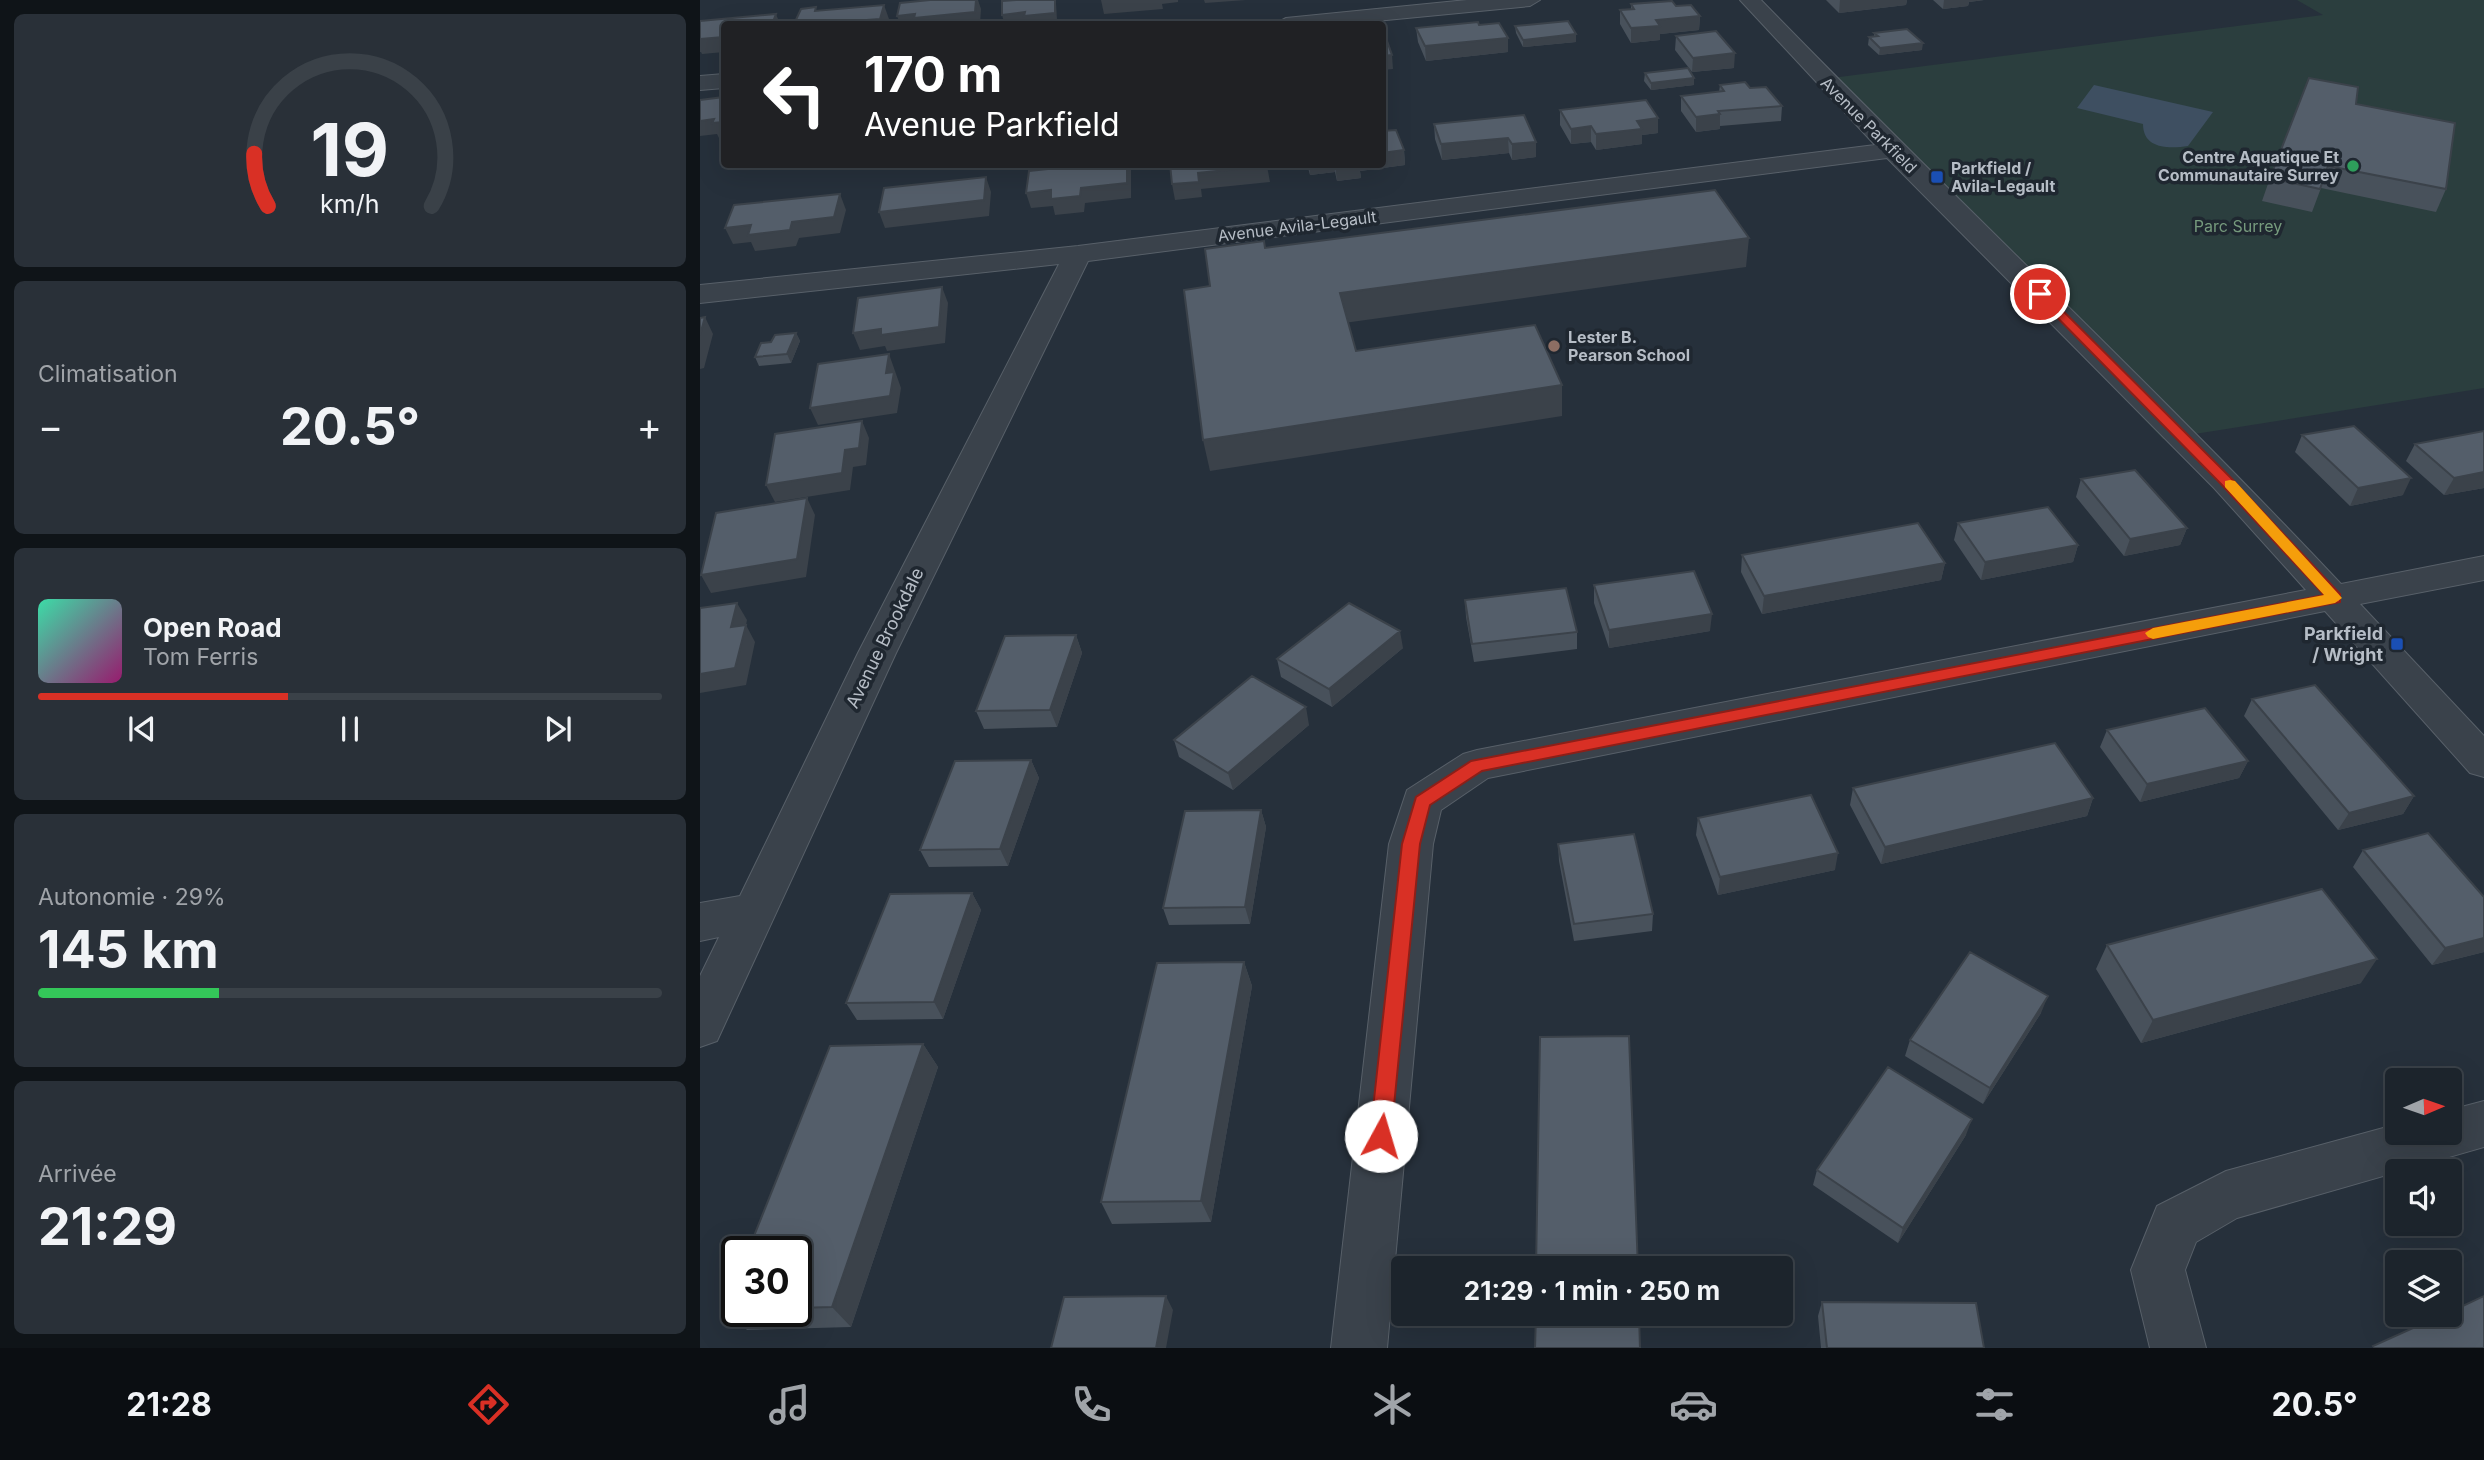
<!DOCTYPE html>
<html lang="fr">
<meta charset="utf-8">
<style>
body{margin:0;font-family:Inter,sans-serif;background:#293038;color:#f1f3f6;height:100vh;display:flex;flex-direction:column;font-size:26px;white-space:nowrap}
*{box-sizing:border-box;margin:0}
p{font-size:23px;color:#a0a4a9}
.icon{flex:none;width:38px;height:38px;fill:none;stroke:currentColor;stroke-width:2;stroke-linecap:round;stroke-linejoin:round}
.map{position:relative;flex:1;overflow:hidden}
.details{display:flex;flex-direction:column;gap:14px;padding:14px;background:#0f1418;width:700px}
.details>*{flex:none}
.top-card{position:absolute;left:21px;top:21px;width:665px;height:147px;border-radius:7px;box-shadow:0 7px 28px #0002,0 0 0 2px #3a4148;background:#202124;color:#fff;overflow:hidden}
.needle{width:46px;rotate:88deg}
.tools{position:absolute;left:1685px;top:1068px;display:grid;gap:14px}
.tools a{display:grid;place-items:center;width:77px;height:77px;border-radius:7px;background:#1c242c;box-shadow:0 7px 28px #0002,0 0 0 2px #3a4148;font-size:35px}
.speed{position:absolute;left:21px;top:1236px;display:flex;gap:14px;font-size:35px;font-weight:700;text-align:center}
.speed>*{display:grid;place-content:center;width:91px;height:91px;border-radius:50%;background:#1c242c;box-shadow:0 7px 28px #0002,0 0 0 2px #3a4148;line-height:1}
.speed .limit{border:4px solid #111;border-radius:10px;background:#fff;color:#111}
.pin{position:absolute;display:grid;place-items:center;width:60px;height:60px;color:#fff;margin:-30px;border:4px solid #fff;border-radius:50%;box-shadow:0 2px 7px #0007}
.me{position:absolute;width:77px;margin:-38px;rotate:6deg;stroke-linejoin:round;filter:drop-shadow(0 0 5px #0008)}
.turn{display:flex;align-items:center;gap:24px;height:147px;padding:0 28px;font-size:32px}
.turn .icon{width:91px;height:91px;stroke-width:2.5}
.turn b{display:block;font-size:49px;line-height:60px}
.big{font-size:52px;font-weight:700;line-height:1.1}
.details .tile{flex:1;display:flex;flex-direction:column;justify-content:center;gap:10px;min-width:0;padding:0 24px;border-radius:10px;background:#293038}
.details .dial{align-items:center;gap:0}
.dial svg{height:182px;overflow:visible;fill:none;stroke:#3a4148;stroke-width:7;stroke-linecap:round;text-anchor:middle}
.dial text{fill:#f1f3f6;stroke:none}
.song{display:flex;align-items:center;gap:21px}
.cover{width:84px;height:84px;border-radius:10px;background:linear-gradient(135deg,hsl(160 70% 55%),hsl(320 70% 35%))}
.played{height:7px;border-radius:4px;background:linear-gradient(90deg,#d93025 40%,#3a4148 40%)}
.keys{display:flex;justify-content:space-around;direction:ltr}
.heat{display:flex;justify-content:space-between;align-items:center;font-size:38px;direction:ltr}
.charge{height:10px;border-radius:5px;background:linear-gradient(90deg,#34c759 29%,#3a4148 0)}
.trip{position:absolute;left:691px;top:1256px;width:402px;height:70px;border-radius:7px;background:#1c242c;box-shadow:0 7px 28px #0002,0 0 0 2px #3a4148;font-weight:700;line-height:70px;text-align:center}
.tab-bar{display:flex;height:112px;justify-content:space-around;align-items:center;background:#0b0e12;color:#a0a4a9}
.tab-bar .icon{width:49px;height:49px}
.tab-bar .selected{color:#d93025}
.tab-bar b{font-size:32px;color:#f1f3f6}
main{display:flex;flex:1;min-height:0}
.map>svg:first-child{display:block}
.green{fill:#2b3e3e}
.water{fill:#3e4f61}
.lines{fill:none;stroke-linecap:round;stroke-linejoin:round}
.street-casing{stroke:#586069;stroke-width:2}
.street{fill:#3a424b;fill-rule:evenodd}
.wall{fill:#48515b}
.shaded-wall{fill:#3b424a}
.building{fill:#545e6a;stroke:#3b424a;stroke-width:2}
.route{fill:#d93025;stroke:#8d1f18;stroke-width:2}
.slow{fill:#f59e0b}
.leisure-dot{fill:#2e9e5b;stroke:#1f2730;stroke-width:2.5}
.transit-dot{fill:#1a4fb4;stroke:#1f2730;stroke-width:2.5}
.education-dot{fill:#8d6e63;stroke:#1f2730;stroke-width:2.5}
.labels{text-anchor:middle;stroke-width:7;stroke-linejoin:round;paint-order:stroke}
.far-street-label{font-size:16px;fill:#b6bdc6;stroke:#1f2730}
.far-poi-label{font-size:16px;font-weight:bold;fill:#b6bdc6;stroke:#1f2730;text-anchor:start}
.far-park-label{font-size:16px;fill:#769a7d;stroke:#1f2730}
.poi-label{font-size:18px;font-weight:bold;fill:#b6bdc6;stroke:#1f2730;text-anchor:end}
.street-label{font-size:18px;fill:#b6bdc6;stroke:#1f2730}
</style>
<main>
<section class="details">
<div class="tile dial"><svg viewBox="0 0 100 80">
<path d="M14 69A42 42 0 1 1 86 69"/>
<path d="M14 69A42 42 0 0 1 8 46" stroke="#d93025"/>
<text x="50" y="56" font-size="32" font-weight="700">19</text>
<text x="50" y="72" font-size="11">km/h</text>
</svg></div>
<div class="tile"><p>Climatisation</p>
<div class="heat"><a>−</a><b class="big">20.5°</b><a>+</a></div>
</div>
<div class="tile">
<div class="song"><i class="cover"></i><div><b>Open Road</b><p>Tom Ferris</p></div></div>
<div class="played"></div>
<div class="keys"><svg class="icon" aria-label="previous" viewBox="0 0 24 24"><path d="M18 5L8 12l10 7zM5 5v14"/></svg><svg class="icon" aria-label="pause" viewBox="0 0 24 24"><path d="M8 5v14M16 5v14"/></svg><svg class="icon" aria-label="next" viewBox="0 0 24 24"><path d="M6 5l10 7-10 7zM19 5v14"/></svg></div>
</div>
<div class="tile"><p>Autonomie · 29%</p><b class="big">145 km</b><div class="charge"></div></div>
<div class="tile"><p>Arrivée</p><b class="big">21:29</b></div>
</section>
<div class="map">
<svg width="1784" height="1348" viewBox="0 0 1784 1348">
<rect width="100%" height="100%" fill="#26303b"/>
<path class="green" d="M1597 0H1784V388L1463 439 1124 79 1623 15Z"/>
<path class="water" d="M1394 85 1513 112 1488 146C1469 149 1443 149 1443 124L1377 108Z"/>
<g class="lines">
<defs>
<path id="street" d="M767 0H840L830 6 645 24H575L586 18Z
M1040 0H1061C1252 197 1453 384 1641 584L1784 556V580L1660 604 1784 736V777L1770 773 1625 611 788 778 741 810 733 844 687 1348H631L689 844 707 790 763 754 777 750 1606 590 1514 488 1187 158 388 261 196 653 17 1041 0 1047V976L19 937 0 941V903L40 896 158 653 359 264 0 303V285L378 246 1175 145Z
M24 74V88L0 90V76Z
M1784 1101V1147L1537 1218 1496 1242 1485 1270 1506 1348H1450L1431 1270 1457 1206 1526 1171 1698 1124V1132H1750V1110Z"/>
</defs>
<use href="#street" class="street-casing"/>
<use href="#street" class="street"/>
</g>
<path class="wall" d="M1126 0H1207L1206 5 1139 13Z
M1233 0H1284L1269 2 1268 6 1243 9Z
M931 4 976 6 1000 16 999 30 960 34V40L931 43 920 24V10L931 9Z
M779 25 808 38V52L726 61 718 42 716 28Z
M815 26 876 42 823 47 816 33Z
M1174 33 1222 50 1179 55 1168 45 1169 37H1174Z
M976 36 1034 68 992 72 975 50Z
M945 73 994 78V85L951 90 944 81Z
M1020 85 1050 88 1082 106 1081 121 1020 126V129L996 132 981 111V96L1019 92Z
M1656 104 1746 189 1736 212 1621 188 1612 212 1562 201 1570 178Z
M860 110 958 118V133L942 135V144L896 150 891 142 871 144 860 125Z
M824 115 836 157 812 160 809 153 742 160 735 139 734 124Z
M704 150 705 165 660 171 661 178 637 181 635 172 610 175 607 164H682Z
M96 333 100 341 91 363 59 366 55 357 71 342Z
M1784 431V488L1744 495 1706 461 1715 444Z
M1602 435 1703 495 1650 506 1595 452Z
M1381 479 1487 528 1480 545 1424 556 1376 497Z
M1258 523 1378 545 1373 562 1281 580 1254 540Z
M1042 555 1245 563 1241 580 1062 614 1041 572Z
M894 585 1010 631 909 648 894 603Z
M765 600 877 632V649L774 662 766 617Z
M376 635 382 653 357 727 284 729 276 711Z
M703 648 632 707 581 677 577 659Z
M1552 699 1714 796 1703 814 1638 830 1544 716Z
M609 725 533 790 479 757 474 740Z
M1407 730 1548 761 1539 778 1440 802 1400 747Z
M331 760 339 778 308 866 229 867 220 850Z
M1153 788 1393 798 1387 816 1181 864 1150 805Z
M561 810 566 827 550 924 469 925 463 908Z
M998 818 1135 870 1018 895 996 835Z
M858 844 953 914 952 931 874 941 859 861Z
M1663 850 1784 897V952L1732 965 1653 867Z
M272 893 281 910 243 1019 157 1020 146 1003Z
M1407 945 1661 983 1441 1043 1396 969Z
M544 962 552 986 511 1222 412 1224 401 1202Z
M1341 1013 1283 1104 1205 1056 1210 1040Z
M223 1044 238 1067 151 1327 47 1330 25 1309 37 1281V1311H96V1251Z
M1266 1135 1198 1243 1113 1185 1117 1170Z
M1122 1302 1284 1348H1121L1118 1316Z"/>
<path class="shaded-wall" d="M276 0H278L281 9 280 24H200L197 16Z
M355 0 356 3 357 20 326 23 325 20 304 22 302 15Z
M401 0H478V2L462 4 463 9 404 14Z
M504 0H546L505 3Z
M1140 0H1207L1206 5 1139 13Z
M1244 0H1284L1269 2 1268 6 1243 9Z
M184 5 189 19 187 24H153L154 21Z
M76 14 80 24H72Z
M1000 16 999 30 960 34V40L931 43V28L956 20Z
M876 34V42L823 47V40Z
M24 37V52L2 54 1 52H0V39Z
M808 38V52L726 61 725 46Z
M1223 43 1222 50 1179 55 1180 48Z
M1035 53 1034 68 992 72 993 58Z
M692 55 693 69 682 70V56Z
M994 78V85L951 90V83Z
M1020 114V129L996 132V117Z
M958 118V133L942 135V144L896 150V134L937 121Z
M14 119 24 122V138H19L17 134 0 136V121Z
M891 126V142L871 144V129Z
M808 138 809 153 742 160 741 144Z
M836 142V157L812 160V144Z
M704 150 705 165 660 171 661 178 637 181 635 165 682 164V153Z
M427 164H431V198L385 203 384 212 355 215 353 206 331 208 326 193 381 188Z
M609 164H634L635 172 610 175Z
M567 166 570 182 501 189 502 197 475 200 472 184 498 173Z
M286 177 291 192 289 216 185 228 179 212Z
M140 194 146 210 140 233 99 238 96 246 55 251 51 242 33 244 25 228 92 222Z
M1049 238 1046 267 644 323 640 293Z
M242 287 248 303 245 343 187 351 185 346 160 350 153 333Z
M5 317 13 334 4 368 0 369V335Z
M96 333 100 341 91 363 87 354Z
M189 354 201 388 197 413 118 425 110 408 186 373Z
M862 385V416L510 471 503 440Z
M162 421 169 438 166 465 153 467 150 490 75 502 66 485 145 450Z
M1784 472V488L1744 495 1754 478Z
M1711 478 1703 495 1650 506 1658 488Z
M107 498 115 515 106 577 11 593 1 575Z
M1487 528 1480 545 1424 556 1430 539Z
M1378 545 1373 562 1281 580 1285 562Z
M1245 563 1241 580 1062 614 1064 596Z
M37 603 47 620 46 625 55 642 46 685 0 693V674L31 627Z
M1012 614 1010 631 909 648V630Z
M700 631 703 648 632 707 629 689Z
M376 635 382 653 357 727 350 710Z
M606 707 609 725 533 790 528 773Z
M331 760 339 778 308 866 300 849Z
M1548 761 1539 778 1440 802 1447 784Z
M1714 796 1703 814 1638 830 1649 813Z
M1393 798 1387 816 1181 864 1185 847Z
M561 810 566 827 550 924 545 907Z
M1138 853 1135 870 1018 895 1020 877Z
M272 893 281 910 243 1019 234 1002Z
M1784 938V952L1732 965 1745 948Z
M1677 959 1661 983 1441 1043 1453 1020Z
M544 962 552 986 511 1222 501 1201Z
M1348 996 1341 1013 1283 1104 1290 1088Z
M223 1044 238 1067 151 1327 132 1307Z
M1272 1119 1266 1135 1198 1243 1203 1228Z
M466 1296 473 1310 466 1348H456Z"/>
<path class="building" d="M230 0H276L275 12 214 18 215 14 197 16 200 3Z
M316 0H355V13L324 16 325 12 302 15V1Z
M972 1 976 6 991 5 1000 16 956 20 960 26 931 28 920 10 934 9 931 4Z
M184 5 180 19 154 21 153 24H94L101 9 116 7 115 11Z
M76 14 72 24H24V37L0 39V21Z
M868 21 876 34 823 40 815 26Z
M778 22 779 25 799 23 808 38 725 46 716 28Z
M1207 29 1223 43 1180 48 1169 37 1178 36 1174 33Z
M682 30H683L692 55 682 56Z
M1016 31 1035 53 993 58 976 36Z
M988 68 994 78 951 83 945 73Z
M1609 78 1658 87 1656 104 1755 123 1746 189 1628 166 1620 189 1570 178Z
M1045 82 1050 88 1066 87 1082 106 1018 111 1020 114 996 117 981 96 1024 91 1020 85Z
M24 97V122L12 123 14 119 0 121V100Z
M946 100 958 118 937 121 942 129 896 134 891 126 871 129 860 110Z
M824 115 836 142 812 144 808 138 741 144 734 124Z
M696 130 704 150 682 153V131Z
M395 164H427V183L381 188 380 196 351 199V190L326 193 329 171Z
M470 164H567V166L498 173 499 182 472 184Z
M286 177 284 200 179 212 184 188Z
M1015 190 1049 238 640 293 656 351 835 325 862 385 503 440 484 290 510 286 505 249 564 241 565 248Z
M140 194 134 217 92 222 90 230 48 235 51 225 25 228 34 205Z
M242 287 239 327 181 335V329L153 333 158 298Z
M5 317 0 335V318Z
M96 333 87 354 55 357 61 343 71 342 75 335Z
M189 354 186 373 194 372 190 396 110 408 118 364Z
M162 421 159 448 145 450 142 473 66 485 75 434Z
M1654 426 1711 478 1658 488 1602 435Z
M1784 431V472L1754 478 1715 444Z
M1435 470 1487 528 1430 539 1381 479Z
M107 498 97 559 1 575 16 513Z
M1348 507 1378 545 1285 562 1258 523Z
M1218 523 1245 563 1064 596 1042 555Z
M994 571 1012 614 909 630 894 585Z
M866 588 877 632 772 644 765 600Z
M37 603 31 627 46 625 35 668 0 674V608Z
M649 603 700 631 629 689 577 659Z
M376 635 350 710 276 711 305 636Z
M552 676 606 707 528 773 474 740Z
M1615 685 1714 796 1649 813 1552 699Z
M1505 708 1548 761 1447 784 1407 730Z
M1355 743 1393 798 1185 847 1153 788Z
M331 760 300 849 220 850 255 761Z
M1111 795 1138 853 1020 877 998 818Z
M561 810 545 907 463 908 485 811Z
M1728 833 1784 897V938L1745 948 1663 850Z
M934 834 953 914 874 924 858 844Z
M1622 889 1677 959 1453 1020 1407 945Z
M272 893 234 1002 146 1003 190 894Z
M1270 952 1348 996 1290 1088 1210 1040Z
M544 962 501 1201 401 1202 457 963Z
M929 1036 938 1269H836L840 1037Z
M223 1044 132 1307 96 1308V1251H48L130 1046Z
M1188 1067 1272 1119 1203 1228 1117 1170Z
M37 1281V1309H25Z
M466 1296 456 1348H351L364 1297Z
M1784 1296V1348H1675L1673 1346 1744 1314H1750V1312Z
M1122 1302 1276 1303 1284 1348H1127Z
M836 1314H939L940 1348H835Z"/>
<path class="route" d="M1336 292H1344L1531 478 1640 594V602L782 771 730 805 720 844 691 1136 688 1143 681 1145 673 1143 670 1136 702 844 716 797 771 761 1624 595 1521 484 1336 296Z"/>
<path class="slow" d="M1530 480 1535 481 1642 598 1635 603 1453 639 1448 637 1445 633 1453 628 1624 595 1525 487V481Z"/>
<circle class="leisure-dot" cx="1653" cy="166" r="7"/>
<g class="transit-dot">
<rect x="1230" y="170" width="14" height="14" rx="3.5"/>
<rect x="1690" y="637" width="14" height="14" rx="3.5"/>
</g>
<circle class="education-dot" cx="854" cy="346" r="7"/>
<g class="labels">
<g class="far-street-label">
<text transform="translate(1169 125) rotate(45)" y="6">Avenue Parkfield</text>
<text transform="translate(597 226) rotate(-7)" y="6">Avenue Avila-Legault</text>
</g>
<g class="far-poi-label">
<text x="1639" y="163" text-anchor="end">Centre Aquatique Et<tspan x="1639" dy="18">Communautaire Surrey</tspan></text>
<text x="1251" y="174">Parkfield /<tspan x="1251" dy="18">Avila-Legault</tspan></text>
<text x="868" y="343">Lester B.<tspan x="868" dy="18">Pearson School</tspan></text>
</g>
<g class="far-park-label">
<text x="1538" y="232">Parc Surrey</text>
</g>
<g class="poi-label">
<text x="1683" y="640">Parkfield<tspan x="1683" dy="21">/ Wright</tspan></text>
</g>
<g class="street-label">
<text transform="translate(185 638) rotate(-64)" y="6">Avenue Brookdale</text>
</g>
</g>
</svg>
<div class="tools">
<a><svg class="needle" viewBox="-14 -14 28 28"><path d="M0-13l5 13h-10z" fill="#e53935"/><path d="M0 13l5-13h-10z" fill="#a0a4a9"/></svg></a>
<a><svg class="icon" aria-label="sound" viewBox="0 0 24 24"><path d="M4 9h4l5-4v14l-5-4H4zM17 9q2 3 0 6"/></svg></a>
<a><svg class="icon" aria-label="layers" viewBox="0 0 24 24"><path d="M12 4l9 5-9 5-9-5zM3 14l9 5 9-5"/></svg></a>
</div>
<div class="speed"><div class="limit">30</div></div>
<div class="pin" style="left:1340px;top:294px;background:#d93025"><svg class="icon" aria-label="arrive" viewBox="0 0 24 24"><path d="M6 21V4h12l-3 4 3 4H6"/></svg></div>
<svg class="me" style="left:681px;top:1136px" viewBox="-20 -20 40 40"><circle r="19" fill="#fff"/><path d="M0-13L10 11 0 6-10 11z" fill="#d93025"/></svg>
<div class="trip">21:29 · 1 min · 250 m</div>
<div class="top-card">
<div class="turn"><svg class="icon" aria-label="left" viewBox="0 0 24 24"><path d="M17 20v-9H6M10 6l-5 5 5 5"/></svg><div><b>170 m</b>Avenue Parkfield</div></div>
</div>
</div>
</main>
<nav class="tab-bar">
<b>21:28</b>
<svg class="icon selected" aria-label="directions" viewBox="0 0 24 24"><path d="M12 3l9 9-9 9-9-9zM9 14v-3h6M13 9l2 2-2 2"/></svg>
<svg class="icon" aria-label="music" viewBox="0 0 24 24"><path d="M9 18V5l10-2v13"/><circle cx="6" cy="18" r="3"/><circle cx="16" cy="16" r="3"/></svg>
<svg class="icon" aria-label="phone" viewBox="0 0 24 24"><path d="M5 4h4l2 5-3 2q2 4 5 5l2-3 5 2v4C11 20 4 13 5 4z"/></svg>
<svg class="icon" aria-label="climate" viewBox="0 0 24 24"><path d="M12 3v18M4 7l16 10M4 17L20 7"/></svg>
<svg class="icon" aria-label="car" viewBox="0 0 24 24"><path d="M5 17H2v-5l4-1 3-4h7l3 4 3 1v5h-3M9 17h6M6 11h13"/><circle cx="7" cy="17" r="2"/><circle cx="17" cy="17" r="2"/></svg>
<svg class="icon" aria-label="filters" viewBox="0 0 24 24"><path d="M4 7h16M4 17h16"/><circle cx="9" cy="7" r="2"/><circle cx="15" cy="17" r="2"/></svg>
<b>20.5°</b>
</nav>
